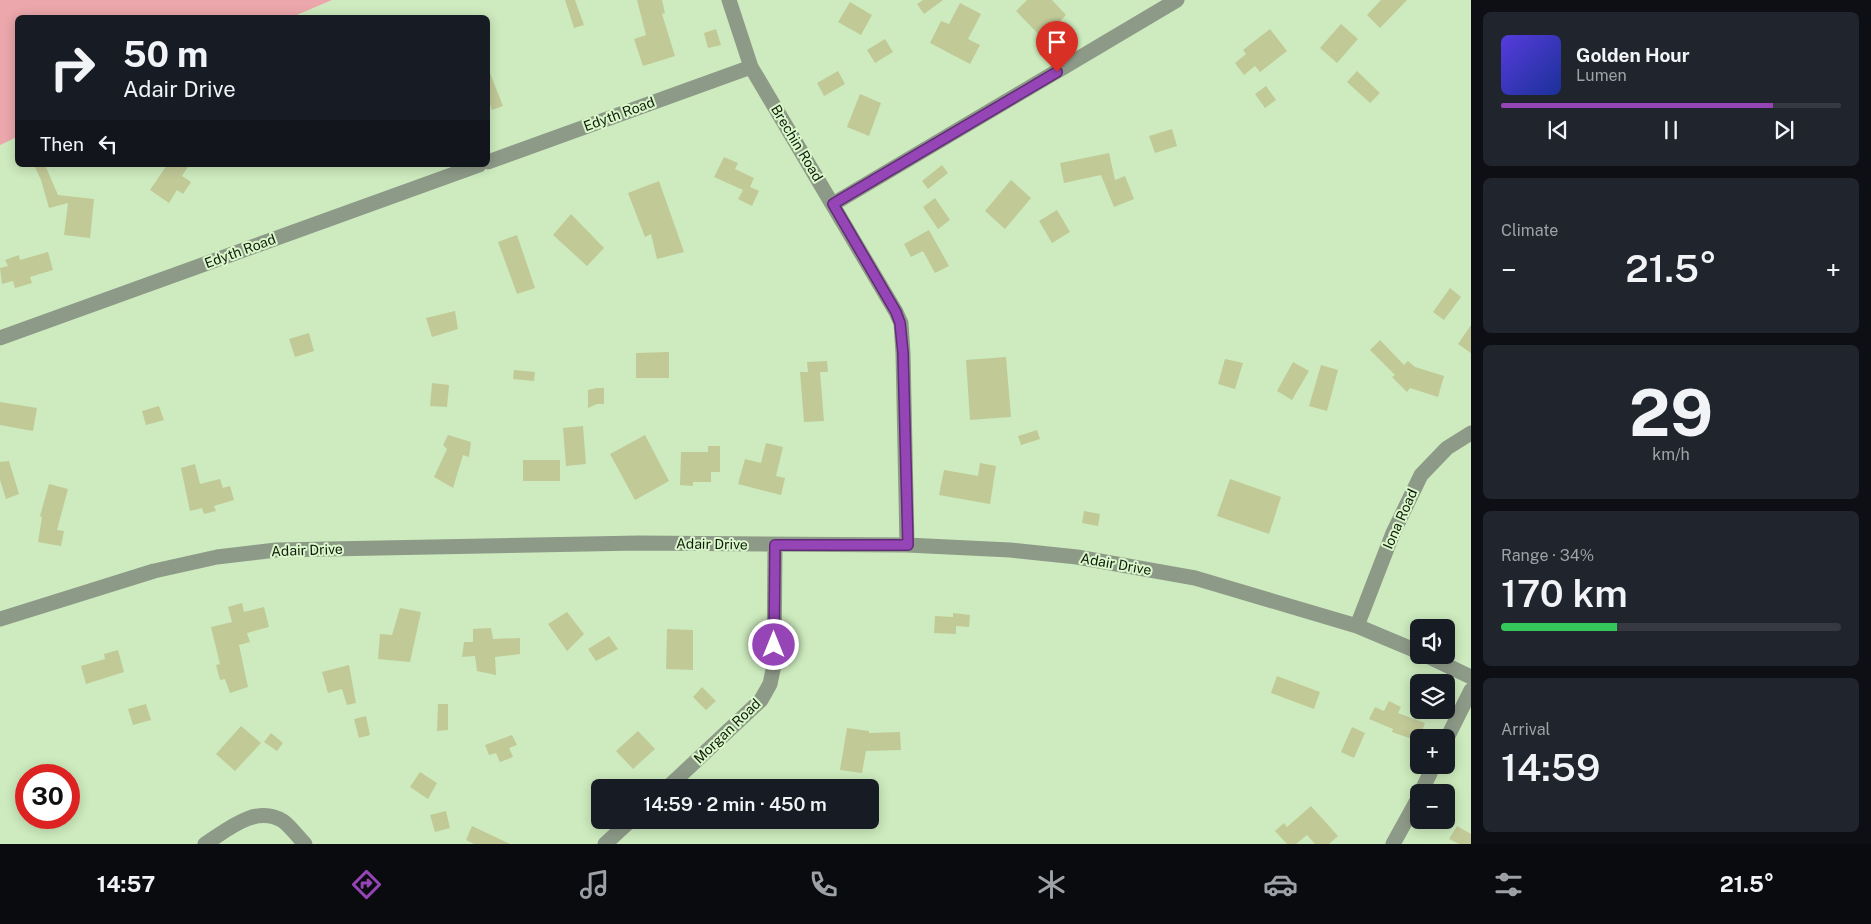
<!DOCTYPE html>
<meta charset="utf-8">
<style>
body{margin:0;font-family:"Public Sans",sans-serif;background:#20242c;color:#f1f3f6;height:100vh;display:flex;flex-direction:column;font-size:19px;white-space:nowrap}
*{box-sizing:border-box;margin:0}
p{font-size:16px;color:#9ea1a6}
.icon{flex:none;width:28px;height:28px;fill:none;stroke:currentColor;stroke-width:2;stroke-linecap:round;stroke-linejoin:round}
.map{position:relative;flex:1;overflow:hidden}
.details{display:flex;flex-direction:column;gap:12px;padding:12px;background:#0d0f14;width:400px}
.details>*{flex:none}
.banner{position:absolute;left:15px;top:15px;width:475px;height:152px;border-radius:8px;box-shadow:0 2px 12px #0003;background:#171b24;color:#f1f3f6;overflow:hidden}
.fabs{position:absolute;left:1410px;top:619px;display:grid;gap:10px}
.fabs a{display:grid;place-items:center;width:45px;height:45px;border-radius:8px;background:#171b24;box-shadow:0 2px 12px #0003;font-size:25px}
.speed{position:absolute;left:15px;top:764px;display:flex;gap:10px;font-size:25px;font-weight:700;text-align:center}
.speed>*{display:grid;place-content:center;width:65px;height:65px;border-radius:50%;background:#171b24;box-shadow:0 2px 12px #0003;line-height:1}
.speed .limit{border:8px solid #d22;background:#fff;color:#111}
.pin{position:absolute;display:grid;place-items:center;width:42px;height:42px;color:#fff;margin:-51px -21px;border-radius:50% 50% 50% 0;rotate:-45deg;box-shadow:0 0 5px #0007}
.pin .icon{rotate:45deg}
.me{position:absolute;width:55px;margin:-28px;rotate:0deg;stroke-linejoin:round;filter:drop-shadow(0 0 4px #0008)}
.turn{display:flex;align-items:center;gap:18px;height:105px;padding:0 25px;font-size:22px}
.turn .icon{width:65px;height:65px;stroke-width:2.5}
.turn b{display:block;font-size:35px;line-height:42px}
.then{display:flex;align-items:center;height:48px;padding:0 25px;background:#0003;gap:10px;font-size:19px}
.big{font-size:38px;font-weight:600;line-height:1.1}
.details .card{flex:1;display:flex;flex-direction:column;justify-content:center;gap:8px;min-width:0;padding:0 18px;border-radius:8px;background:#20242c}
.details .dial{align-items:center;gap:0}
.dial b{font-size:65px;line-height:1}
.song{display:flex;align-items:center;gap:15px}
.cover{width:60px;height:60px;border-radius:8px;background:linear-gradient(135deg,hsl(250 70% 55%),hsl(230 70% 35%))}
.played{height:5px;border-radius:2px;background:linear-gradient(90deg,#9545b5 80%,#363941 80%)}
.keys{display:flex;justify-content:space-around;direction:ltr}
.heat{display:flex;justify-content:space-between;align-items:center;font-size:28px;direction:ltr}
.charge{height:8px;border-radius:4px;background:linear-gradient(90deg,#34c759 34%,#363941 0)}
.trip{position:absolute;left:591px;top:779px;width:288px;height:50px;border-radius:8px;background:#171b24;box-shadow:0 2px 12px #0003;font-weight:600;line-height:50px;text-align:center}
.dock{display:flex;height:80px;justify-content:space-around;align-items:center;background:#090b0e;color:#9ea1a6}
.dock .icon{width:35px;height:35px}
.dock .current{color:#9545b5}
.dock b{font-size:22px;color:#f1f3f6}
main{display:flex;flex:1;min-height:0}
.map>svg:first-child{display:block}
.green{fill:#eba7ab}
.building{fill:#c1c997}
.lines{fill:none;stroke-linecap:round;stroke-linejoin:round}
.minor{stroke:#8e9a88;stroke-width:15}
.route-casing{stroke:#612d76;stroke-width:12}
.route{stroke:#9545b5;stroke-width:9}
.labels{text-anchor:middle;stroke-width:4;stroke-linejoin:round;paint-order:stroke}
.street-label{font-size:14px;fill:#111b0b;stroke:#daf8cb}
</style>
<main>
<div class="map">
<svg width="1471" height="844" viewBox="0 0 1471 844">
<rect width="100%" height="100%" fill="#cdebbe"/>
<path class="green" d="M0 0H332L292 17 18 18 17 137 0 145Z"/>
<path class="building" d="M565 0H575L584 25 574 28Z
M637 0H662L665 13 662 14 675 56 643 66 634 39 646 35Z
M923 0H943L924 14 917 4Z
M1027 0H1052L1066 15 1043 39 1016 11Z
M1381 0H1407L1380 28 1367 15Z
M850 2 872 15 861 35 838 22Z
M960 3 981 14 968 39 980 45 970 64 930 43 941 21 949 24Z
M1341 24 1358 39 1337 63 1320 48Z
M716 29 721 45 708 48 704 33Z
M1270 29 1287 51 1260 72 1255 66 1244 75 1235 63 1246 54 1243 50Z
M885 39 893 52 875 63 867 50Z
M488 68 503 106 492 110 488 99Z
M838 71 845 84 824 96 817 83Z
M1357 71 1380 93 1370 103 1347 82Z
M1266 86 1276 100 1265 108 1255 94Z
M860 94 881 103 869 136 847 127Z
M1172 129 1177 146 1155 153 1149 136Z
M1109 153 1115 180 1125 176 1134 199 1114 207 1101 175 1064 183 1060 163Z
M724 157 738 163 735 169 754 178 750 187 759 191 752 206 738 199 743 190 714 177Z
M34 165H45L58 195 94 199 90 238 64 235 68 203 49 208 41 180Z
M167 165H189L182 176 191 182 183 194 177 190 169 203 150 190Z
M942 165 948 173 928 189 922 181Z
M1011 180 1031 198 1005 229 985 211Z
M659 181 684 252 657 259 651 234 645 237 628 193Z
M935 198 950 220 938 229 923 207Z
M1057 210 1070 232 1052 243 1039 221Z
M571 214 604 248 587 266 553 235Z
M929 230 949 266 935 273 923 251 911 257 904 244Z
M517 235 535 288 517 294 498 242Z
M48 252 53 270 30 277 32 283 15 288 13 281 2 284 0 268 8 266 5 260 19 255 20 260Z
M1450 288 1461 297 1444 320 1433 312Z
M455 311 458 329 432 337 426 318Z
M1471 325V353L1458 344Z
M309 333 314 351 295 357 289 339Z
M1380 340 1404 365 1408 361 1415 367 1444 376 1438 397 1410 388 1407 392 1392 377 1395 375 1370 350Z
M669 352V378H636V353Z
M1006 357 1011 417 970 420 966 360Z
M1225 359 1243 363 1235 389 1218 384Z
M827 361 828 372H820L824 421 804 422 800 372H808L807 362Z
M1293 362 1309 371 1292 400 1277 391Z
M1321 365 1338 370 1327 411 1309 406Z
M514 370 535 372 534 381 513 379Z
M432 383 449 385 447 407 430 406Z
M597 388H604V404H597L588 408V390Z
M0 402 37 408 33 431 0 425Z
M159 406 164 420 146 425 142 411Z
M583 426 586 464 566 466 563 428Z
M1037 430 1040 439 1021 445 1018 436Z
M448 435 471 442 469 457 463 455 453 488 434 477 447 449 443 445Z
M645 435 669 481 635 500 610 454Z
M766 443 783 447 776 476 785 478 781 495 738 484 745 459 761 463Z
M708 446H720V472H711V482H693V486L680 485 681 452H708Z
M523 460H560V481H523Z
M9 461 19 494 6 499 0 480V462Z
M980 463 996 466 990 504 939 495 944 470 978 476Z
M195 464 200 484 220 479 223 488 230 486 234 500 214 506 216 511 204 514 202 508 190 511 181 468Z
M1230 479 1281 497 1269 534 1217 516Z
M49 484 68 489 57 530 64 531 61 546 38 542 42 517 40 516Z
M1084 511 1100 514 1098 526 1082 523Z
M242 603 244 612 264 607 269 627 247 633 250 642 239 645 248 687 230 693 225 679 220 680 216 665 220 664 211 627 232 622 228 607Z
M400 608 421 612 410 662 378 659 380 634 392 635Z
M567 612 584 634 567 651 548 624Z
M953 613 970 615 969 627 956 626V634L934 633 935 616 953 617Z
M491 628 493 639 520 638V654L495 657 496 675 477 671 475 656 462 657 464 642H473V629Z
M667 629 693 630V670L666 669Z
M609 636 618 649 596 661 588 649Z
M118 650 124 672 86 684 81 666 105 659 104 654Z
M349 665 356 703 347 705 342 689 328 693 322 672Z
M1277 676 1320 692 1314 709 1271 693Z
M702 687 716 701 706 710 693 697Z
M1389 701 1401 707 1398 713 1425 723 1418 741 1392 732 1393 729 1369 719 1375 707 1384 711Z
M146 704 151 720 133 725 128 709Z
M438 704H448V730L437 731Z
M366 716 370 735 359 738 354 719Z
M241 726 261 743 235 771 216 754Z
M1352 727 1365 733 1354 758 1341 752Z
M847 728 869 731V733L900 732 901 750 866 751 862 773 840 770Z
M638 731 655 749 633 769 616 751Z
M271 733 283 743 277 751 264 742Z
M512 735 517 745 509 748 513 757 500 762 496 753 489 755 485 745Z
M420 772 437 783 428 799 410 787Z
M1311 806 1338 836 1329 844H1315L1307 835 1296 844H1287L1275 831 1284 823 1287 827Z
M446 811 450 828 435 832 430 815Z
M472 826 510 844H474L466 840Z
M1457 826 1471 834V844H1459L1449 839Z"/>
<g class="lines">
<path class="minor" d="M729 0 751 67 896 312 901 323 903 353 907 545
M488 162 751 67
M833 204 1177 0
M0 338 479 165
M0 619 154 571 217 557 276 550 639 543 907 545 1010 550 1077 557 1195 578 1357 626 1419 652
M1357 626 1393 533 1421 475 1447 448 1471 433
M1425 655 1471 677
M1446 740 1471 690
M667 788 761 700 770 684 774 665 775 545
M1421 792 1434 765
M205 844C227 830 256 804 283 821 291 827 298 837 305 844
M605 844 631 820
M1393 844 1419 797"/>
</g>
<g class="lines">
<defs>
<path id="route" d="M774 645 775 545H908L903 353 900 323 896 312 833 204 1057 72"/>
</defs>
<use href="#route" class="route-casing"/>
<use href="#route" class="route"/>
</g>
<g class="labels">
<g class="street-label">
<text transform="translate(619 114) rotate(-20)" y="5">Edyth Road</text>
<text transform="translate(797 143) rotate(59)" y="5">Brechin Road</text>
<text transform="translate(240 251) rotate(-20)" y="5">Edyth Road</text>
<text transform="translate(1400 519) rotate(-66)" y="5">Iona Road</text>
<text transform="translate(712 544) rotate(1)" y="5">Adair Drive</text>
<text transform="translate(307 550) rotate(-2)" y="5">Adair Drive</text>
<text transform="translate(1116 564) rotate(10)" y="5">Adair Drive</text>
<text transform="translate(727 731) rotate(-44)" y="5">Morgan Road</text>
</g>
</g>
</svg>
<div class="fabs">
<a><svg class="icon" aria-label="sound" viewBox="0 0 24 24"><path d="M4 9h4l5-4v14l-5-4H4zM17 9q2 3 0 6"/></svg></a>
<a><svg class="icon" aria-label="layers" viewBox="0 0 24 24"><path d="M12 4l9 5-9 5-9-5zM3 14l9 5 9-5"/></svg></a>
<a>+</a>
<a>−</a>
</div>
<div class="speed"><div class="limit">30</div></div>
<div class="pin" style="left:1057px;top:72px;background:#d93025"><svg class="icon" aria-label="arrive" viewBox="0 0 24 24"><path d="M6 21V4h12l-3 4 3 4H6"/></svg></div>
<svg class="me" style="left:774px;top:645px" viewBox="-20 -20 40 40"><circle r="17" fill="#9545b5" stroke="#fff" stroke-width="3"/><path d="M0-11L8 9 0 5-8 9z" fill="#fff"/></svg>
<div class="trip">14:59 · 2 min · 450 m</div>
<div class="banner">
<div class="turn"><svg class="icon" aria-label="right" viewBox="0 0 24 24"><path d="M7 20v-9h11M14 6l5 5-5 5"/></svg><div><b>50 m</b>Adair Drive</div></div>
<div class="then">Then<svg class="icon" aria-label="left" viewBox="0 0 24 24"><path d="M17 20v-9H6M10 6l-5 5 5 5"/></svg></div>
</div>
</div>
<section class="details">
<div class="card">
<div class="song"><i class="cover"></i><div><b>Golden Hour</b><p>Lumen</p></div></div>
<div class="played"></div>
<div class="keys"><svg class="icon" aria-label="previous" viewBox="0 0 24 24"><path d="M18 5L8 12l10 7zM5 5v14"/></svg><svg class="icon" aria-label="pause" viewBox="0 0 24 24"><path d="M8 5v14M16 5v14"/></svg><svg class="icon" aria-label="next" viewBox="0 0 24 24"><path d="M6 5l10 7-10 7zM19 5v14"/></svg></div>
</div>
<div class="card"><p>Climate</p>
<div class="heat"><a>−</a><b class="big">21.5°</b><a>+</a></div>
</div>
<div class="card dial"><b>29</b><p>km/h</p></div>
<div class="card"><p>Range · 34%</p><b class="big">170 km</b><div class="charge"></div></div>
<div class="card"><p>Arrival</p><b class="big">14:59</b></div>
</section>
</main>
<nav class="dock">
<b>14:57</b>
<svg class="icon current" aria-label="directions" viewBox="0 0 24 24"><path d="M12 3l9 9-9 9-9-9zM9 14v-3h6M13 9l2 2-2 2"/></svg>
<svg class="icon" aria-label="music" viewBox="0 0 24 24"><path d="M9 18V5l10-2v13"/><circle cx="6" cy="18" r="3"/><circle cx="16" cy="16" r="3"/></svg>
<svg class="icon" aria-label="phone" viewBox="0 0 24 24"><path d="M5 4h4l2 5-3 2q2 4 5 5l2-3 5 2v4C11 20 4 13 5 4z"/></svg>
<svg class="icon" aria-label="climate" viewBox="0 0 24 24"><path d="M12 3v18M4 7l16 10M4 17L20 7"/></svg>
<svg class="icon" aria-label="car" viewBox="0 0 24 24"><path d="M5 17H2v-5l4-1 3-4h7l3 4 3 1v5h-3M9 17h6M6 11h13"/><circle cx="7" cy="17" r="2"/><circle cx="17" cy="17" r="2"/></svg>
<svg class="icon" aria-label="filters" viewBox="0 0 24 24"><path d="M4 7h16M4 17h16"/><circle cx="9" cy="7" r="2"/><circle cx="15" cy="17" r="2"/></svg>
<b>21.5°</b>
</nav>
